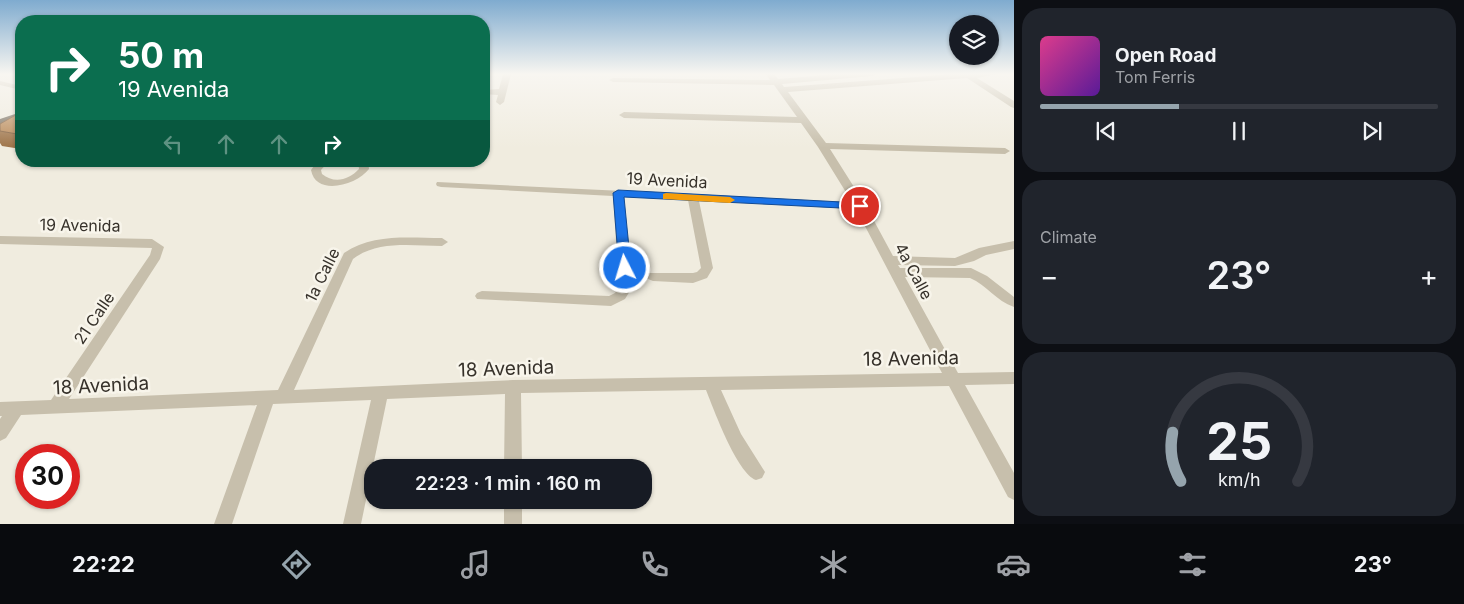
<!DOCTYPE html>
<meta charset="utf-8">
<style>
body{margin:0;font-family:Inter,sans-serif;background:#20242c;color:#f1f3f6;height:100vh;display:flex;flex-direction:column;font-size:19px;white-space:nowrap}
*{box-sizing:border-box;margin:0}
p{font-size:16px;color:#9ea1a6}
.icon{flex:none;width:28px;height:28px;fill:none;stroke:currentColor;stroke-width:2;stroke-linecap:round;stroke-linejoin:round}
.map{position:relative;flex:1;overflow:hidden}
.drawer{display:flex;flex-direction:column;gap:8px;padding:8px;background:#0d0f14;width:450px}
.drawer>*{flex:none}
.top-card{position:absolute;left:15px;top:15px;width:475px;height:152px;border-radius:20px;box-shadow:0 1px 4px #0004;background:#0b6e4f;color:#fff;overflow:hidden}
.buttons{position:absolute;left:949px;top:15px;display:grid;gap:10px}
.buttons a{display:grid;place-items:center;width:50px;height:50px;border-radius:50%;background:#171b24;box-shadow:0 1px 4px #0004;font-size:25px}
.speed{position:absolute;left:15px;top:444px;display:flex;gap:10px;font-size:25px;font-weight:700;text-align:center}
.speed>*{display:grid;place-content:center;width:65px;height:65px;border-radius:50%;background:#171b24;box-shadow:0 1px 4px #0004;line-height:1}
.speed .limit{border:8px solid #d22;background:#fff;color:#111}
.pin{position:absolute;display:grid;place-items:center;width:42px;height:42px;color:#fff;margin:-21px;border:2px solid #fff;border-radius:50%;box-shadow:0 1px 5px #0007}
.me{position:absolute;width:55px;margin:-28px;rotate:355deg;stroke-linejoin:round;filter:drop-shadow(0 0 4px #0008)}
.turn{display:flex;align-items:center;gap:18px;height:105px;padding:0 20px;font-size:22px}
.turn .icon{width:65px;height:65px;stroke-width:2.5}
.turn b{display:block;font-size:35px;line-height:42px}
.lanes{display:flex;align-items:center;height:48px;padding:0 20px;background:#0003;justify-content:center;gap:25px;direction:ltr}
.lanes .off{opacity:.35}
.big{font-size:38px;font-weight:600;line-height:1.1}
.drawer .widget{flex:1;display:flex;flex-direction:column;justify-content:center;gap:8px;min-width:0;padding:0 18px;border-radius:20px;background:#20242c}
.drawer .dial{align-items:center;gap:0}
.dial svg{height:130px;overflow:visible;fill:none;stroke:#363941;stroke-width:7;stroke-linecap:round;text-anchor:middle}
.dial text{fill:#f1f3f6;stroke:none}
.song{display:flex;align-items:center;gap:15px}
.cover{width:60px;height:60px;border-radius:8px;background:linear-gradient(135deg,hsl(330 70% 55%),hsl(270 70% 35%))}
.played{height:5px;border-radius:2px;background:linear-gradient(90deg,#95a4ad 35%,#363941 35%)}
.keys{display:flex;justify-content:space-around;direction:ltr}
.heat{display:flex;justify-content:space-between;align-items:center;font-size:28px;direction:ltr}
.trip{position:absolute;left:364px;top:459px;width:288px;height:50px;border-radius:20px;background:#171b24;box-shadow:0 1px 4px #0004;font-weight:600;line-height:50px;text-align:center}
.tab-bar{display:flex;height:80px;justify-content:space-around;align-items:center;background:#090b0e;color:#9ea1a6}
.tab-bar .icon{width:35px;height:35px}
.tab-bar .on{color:#95a4ad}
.tab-bar b{font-size:22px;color:#f1f3f6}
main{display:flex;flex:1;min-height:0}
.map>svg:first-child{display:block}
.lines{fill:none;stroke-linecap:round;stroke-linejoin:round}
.minor{fill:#c7bfac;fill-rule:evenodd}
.major{fill:#766c5d;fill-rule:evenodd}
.wall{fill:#9e7449}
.shaded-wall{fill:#815e3c}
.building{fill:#b88755;stroke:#815e3c}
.route{fill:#1a73e8;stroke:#114b97}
.slow{fill:#f59e0b}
.labels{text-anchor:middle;stroke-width:5;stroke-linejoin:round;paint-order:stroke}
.street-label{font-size:16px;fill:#36312a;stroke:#f8f5eb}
.near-street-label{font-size:19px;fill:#36312a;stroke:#f8f5eb}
</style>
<main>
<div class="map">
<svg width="1014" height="524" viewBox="0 0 1014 524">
<rect width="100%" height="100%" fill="#f0ecdf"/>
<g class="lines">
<path class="minor" d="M503 74H511L504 102 500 105 496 102 498 95 484 94V90L499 89Z
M766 74H774L778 79 838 74H876L872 76 782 84 784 87 955 74H996L977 78 1014 101V108L1011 107 967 78 788 92 826 143 1005 148 1010 151 1005 154 830 149 866 206 893 256 955 258 979 248 1014 241V249L986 255 974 261 955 266 898 265 900 268H971L987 276 1014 297V307C996 301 987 285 970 278L905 277 958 373 1014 372V384L965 385 1014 473V500L1008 497 949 386 721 390 741 434 765 472 762 478 756 480C737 473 714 410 706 390L521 393 522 468H504L505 394 387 399 361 524H343L371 400 273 404 232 524H214L257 405 21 415 6 438 0 441V419L2 416H0V402L51 400 150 255 152 248 0 244V236L152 239 164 247 160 259 69 399 278 390 344 253C373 233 409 238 442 238L448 242 442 246C412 246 378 240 353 259L294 390 513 380 942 373 856 209 699 201 713 268 707 278 693 283 653 281 648 279 647 276 648 273H693L697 272 701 268 688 200 624 197 633 286 625 299 611 306 477 299 475 296 477 293 482 291 609 296 615 293 619 286 613 196 441 187 437 186 436 184 437 182 852 202 818 147 801 123 624 118 619 115 624 112 797 117 774 85 613 82 609 80 613 78 770 80Z
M0 81 21 86V90L0 85Z
M151 161H257L252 164 218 167 156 164Z
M283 161H329L321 170 322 174C334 184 349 180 359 169L358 161H368L369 169C357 185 316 197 311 170L314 166 288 164Z
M504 500H522V524H504Z"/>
<path class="major" d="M21 112V118L0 125V119Z"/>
</g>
<path class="wall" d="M21 112V149L2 146 0 143V124Z"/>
<path class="shaded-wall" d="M21 132V140L17 134Z"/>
<path class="building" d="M21 112V132L17 134 0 131V124Z"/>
<linearGradient id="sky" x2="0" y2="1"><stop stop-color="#7fabcf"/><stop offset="0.5" stop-color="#f8f6f1"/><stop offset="1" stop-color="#f8f6f1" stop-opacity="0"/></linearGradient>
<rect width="1014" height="148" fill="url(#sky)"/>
<path class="route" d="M618 190 860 203 866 206 860 209 624 197 631 268 625 272 619 268 613 193Z"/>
<path class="slow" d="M666 193 730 197 735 200 730 203 663 199V194Z"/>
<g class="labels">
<g class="street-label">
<text transform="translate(667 180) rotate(3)" y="6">19 Avenida</text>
<text transform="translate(80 225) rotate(1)" y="6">19 Avenida</text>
<text transform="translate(914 271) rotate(62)" y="6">4a Calle</text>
<text transform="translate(322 275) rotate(-64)" y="6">1a Calle</text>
<text transform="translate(94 318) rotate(-56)" y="6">21 Calle</text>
</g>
<g class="near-street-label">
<text transform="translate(911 358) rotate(-1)" y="7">18 Avenida</text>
<text transform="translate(506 368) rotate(-2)" y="7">18 Avenida</text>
<text transform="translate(101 385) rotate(-3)" y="7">18 Avenida</text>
</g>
</g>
</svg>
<div class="buttons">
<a><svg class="icon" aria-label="layers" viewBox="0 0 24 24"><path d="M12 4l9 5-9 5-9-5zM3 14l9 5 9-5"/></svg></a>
</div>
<div class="speed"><div class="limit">30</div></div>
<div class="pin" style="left:860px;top:206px;background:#d93025"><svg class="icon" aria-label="arrive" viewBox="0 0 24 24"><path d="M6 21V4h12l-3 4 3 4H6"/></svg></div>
<svg class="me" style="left:625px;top:268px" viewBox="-20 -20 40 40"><circle r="17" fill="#1a73e8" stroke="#fff" stroke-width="3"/><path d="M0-11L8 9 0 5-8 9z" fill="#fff"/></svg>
<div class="trip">22:23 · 1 min · 160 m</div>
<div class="top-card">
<div class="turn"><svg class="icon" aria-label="right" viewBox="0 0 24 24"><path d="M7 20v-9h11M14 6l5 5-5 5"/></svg><div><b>50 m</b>19 Avenida</div></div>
<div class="lanes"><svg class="icon off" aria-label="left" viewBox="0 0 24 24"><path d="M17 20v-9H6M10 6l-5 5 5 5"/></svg><svg class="icon off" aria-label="ahead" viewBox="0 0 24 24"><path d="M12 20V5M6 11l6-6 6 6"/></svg><svg class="icon off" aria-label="ahead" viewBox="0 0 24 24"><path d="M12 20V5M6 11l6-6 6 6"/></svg><svg class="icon" aria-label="right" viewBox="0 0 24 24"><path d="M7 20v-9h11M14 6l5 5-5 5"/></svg></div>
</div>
</div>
<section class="drawer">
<div class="widget">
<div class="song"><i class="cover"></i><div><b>Open Road</b><p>Tom Ferris</p></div></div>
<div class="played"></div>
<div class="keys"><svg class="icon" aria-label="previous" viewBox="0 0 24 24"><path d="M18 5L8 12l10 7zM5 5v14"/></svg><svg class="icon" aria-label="pause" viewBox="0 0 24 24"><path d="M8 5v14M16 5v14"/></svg><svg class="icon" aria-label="next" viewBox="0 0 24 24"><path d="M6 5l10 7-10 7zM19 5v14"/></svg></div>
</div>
<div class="widget"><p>Climate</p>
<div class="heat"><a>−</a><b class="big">23°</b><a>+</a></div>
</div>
<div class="widget dial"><svg viewBox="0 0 100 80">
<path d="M14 69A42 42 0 1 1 86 69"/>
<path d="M14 69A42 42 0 0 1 9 39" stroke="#95a4ad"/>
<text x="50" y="56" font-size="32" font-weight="700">25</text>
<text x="50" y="72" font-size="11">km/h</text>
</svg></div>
</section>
</main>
<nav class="tab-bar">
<b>22:22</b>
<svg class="icon on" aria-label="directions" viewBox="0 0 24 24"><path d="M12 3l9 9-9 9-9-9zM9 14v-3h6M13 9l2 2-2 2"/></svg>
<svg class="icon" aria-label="music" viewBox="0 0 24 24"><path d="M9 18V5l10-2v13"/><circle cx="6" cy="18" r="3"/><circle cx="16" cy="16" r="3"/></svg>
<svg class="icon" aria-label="phone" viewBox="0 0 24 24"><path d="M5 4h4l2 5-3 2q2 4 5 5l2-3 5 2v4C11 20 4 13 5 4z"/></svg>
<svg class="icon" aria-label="climate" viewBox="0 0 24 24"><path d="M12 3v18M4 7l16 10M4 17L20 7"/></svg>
<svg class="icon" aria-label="car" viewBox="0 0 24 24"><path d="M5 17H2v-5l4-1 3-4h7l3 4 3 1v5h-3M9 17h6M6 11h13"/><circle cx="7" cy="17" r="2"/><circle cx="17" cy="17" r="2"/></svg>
<svg class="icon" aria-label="filters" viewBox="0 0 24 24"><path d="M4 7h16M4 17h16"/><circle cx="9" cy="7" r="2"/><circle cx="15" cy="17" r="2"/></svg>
<b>23°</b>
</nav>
